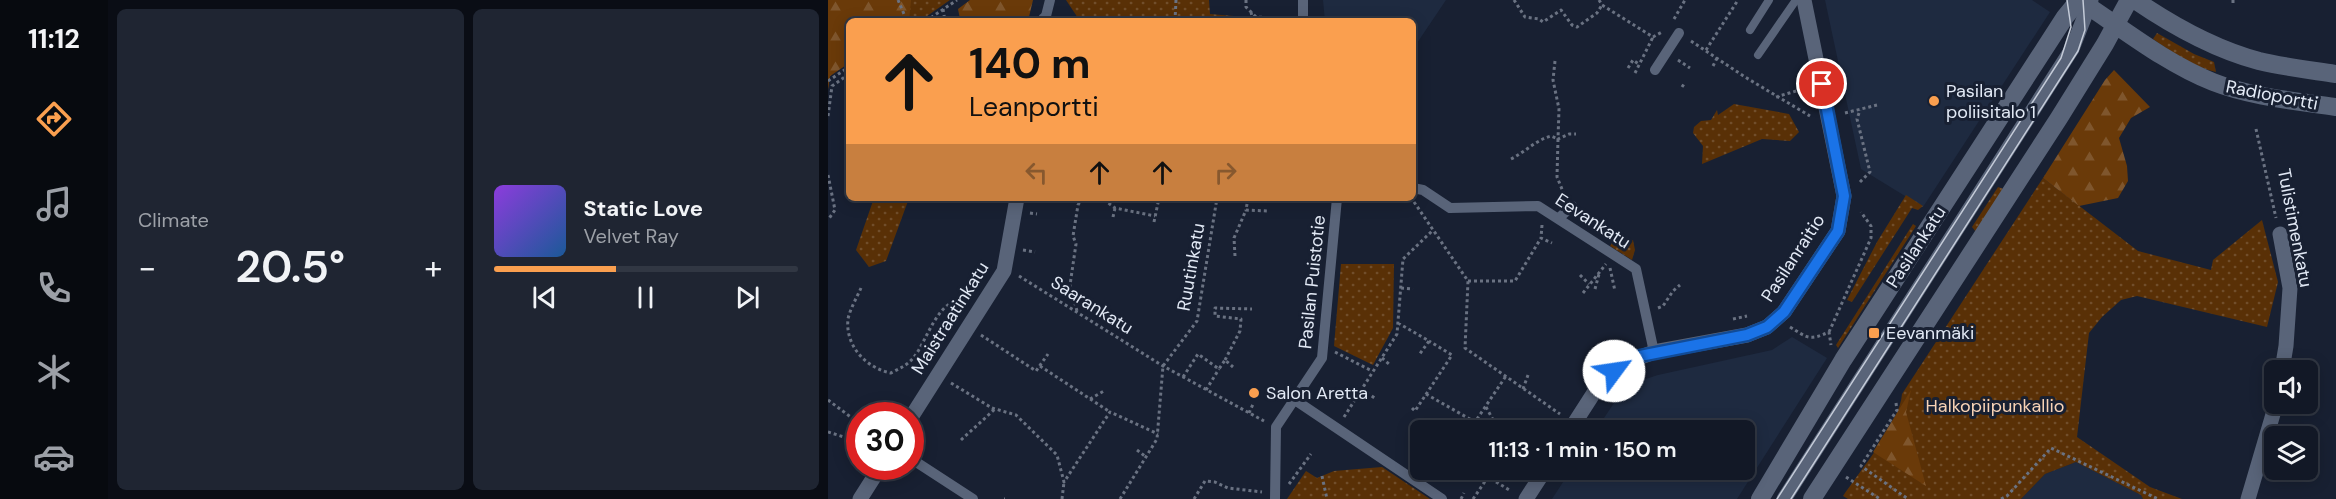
<!DOCTYPE html>
<meta charset="utf-8">
<style>
body{margin:0;font-family:"DM Sans",sans-serif;background:#1f2532;color:#f1f3f6;height:100vh;display:flex;flex-direction:column;font-size:22px;white-space:nowrap}
*{box-sizing:border-box;margin:0}
p{font-size:20px;color:#9ca0a7}
.icon{flex:none;width:33px;height:33px;fill:none;stroke:currentColor;stroke-width:2;stroke-linecap:round;stroke-linejoin:round}
.map{position:relative;flex:1;overflow:hidden}
.details{display:flex;flex-direction:column;gap:9px;padding:9px;background:#0a0d15;width:720px}
.details>*{flex:none}
.guide{position:absolute;left:18px;top:18px;width:570px;height:183px;border-radius:9px;box-shadow:0 3px 15px #0003,0 0 0 2px #313743;background:#fa9f4f;color:#111;overflow:hidden}
.fabs{position:absolute;left:1436px;top:360px;display:grid;gap:12px}
.fabs a{display:grid;place-items:center;width:54px;height:54px;border-radius:9px;background:#121826;box-shadow:0 3px 15px #0003,0 0 0 2px #313743;font-size:30px}
.speed{position:absolute;left:18px;top:402px;display:flex;gap:12px;font-size:30px;font-weight:700;text-align:center}
.speed>*{display:grid;place-content:center;width:78px;height:78px;border-radius:50%;background:#121826;box-shadow:0 3px 15px #0003,0 0 0 2px #313743;line-height:1}
.speed .limit{border:9px solid #d22;background:#fff;color:#111}
.pin{position:absolute;display:grid;place-items:center;width:51px;height:51px;color:#fff;margin:-26px;border:3px solid #fff;border-radius:50%;box-shadow:0 2px 6px #0007}
.me{position:absolute;width:66px;margin:-33px;rotate:59deg;stroke-linejoin:round;filter:drop-shadow(0 0 4px #0008)}
.turn{display:flex;align-items:center;gap:21px;height:126px;padding:0 24px;font-size:27px}
.turn .icon{width:78px;height:78px;stroke-width:2.5}
.turn b{display:block;font-size:42px;line-height:51px}
.lanes{display:flex;align-items:center;height:57px;padding:0 24px;background:#0003;justify-content:center;gap:30px;direction:ltr}
.lanes .off{opacity:.35}
.big{font-size:45px;font-weight:600;line-height:1.1}
.details .widget{flex:1;display:flex;flex-direction:column;justify-content:center;gap:9px;min-width:0;padding:0 21px;border-radius:9px;background:#1f2532}
.song{display:flex;align-items:center;gap:18px}
.cover{width:72px;height:72px;border-radius:9px;background:linear-gradient(135deg,hsl(270 70% 55%),hsl(210 70% 35%))}
.played{height:6px;border-radius:3px;background:linear-gradient(90deg,#fa9f4f 40%,#313743 40%)}
.keys{display:flex;justify-content:space-around;direction:ltr}
.heat{display:flex;justify-content:space-between;align-items:center;font-size:33px;direction:ltr}
.details .tiles{flex:1;display:grid;gap:9px;grid-template-columns:repeat(2,1fr)}
.trip{position:absolute;left:582px;top:420px;width:345px;height:60px;border-radius:9px;background:#121826;box-shadow:0 3px 15px #0003,0 0 0 2px #313743;font-weight:600;line-height:60px;text-align:center}
main{display:flex;flex:1;min-height:0}
.tab-bar{display:flex;flex-direction:column;width:108px;justify-content:space-around;align-items:center;background:#070a0f;color:#9ca0a7}
.tab-bar .icon{width:42px;height:42px}
.tab-bar .selected{color:#fa9f4f}
.tab-bar b{font-size:27px;color:#f1f3f6}
.map>svg:first-child{display:block}
.built{fill:#1e2a40}
.grass{fill:url(#grass-dots)}
.forest{fill:url(#forest-firs)}
.lines{fill:none;stroke-linecap:round;stroke-linejoin:round}
.path{stroke:#6a7282;stroke-width:3;stroke-dasharray:3 3;stroke-linecap:butt}
.service{stroke:#596479;stroke-width:8}
.pedestrian{stroke:#596479;stroke-width:10}
.minor{stroke:#596479;stroke-width:15}
.tertiary{stroke:#596479;stroke-width:18}
.tram{stroke:#c4cbd8;stroke-width:1.5}
.route-casing{stroke:#114b97;stroke-width:15}
.route{stroke:#1a73e8;stroke-width:10}
.poi-dot{fill:#fa9f4f;stroke:#182032;stroke-width:2}
.labels{text-anchor:middle;stroke-width:6;stroke-linejoin:round;paint-order:stroke}
.poi-label{font-size:18px;fill:#e2e9f5;stroke:#182032;text-anchor:start}
.street-label{font-size:18px;fill:#e2e9f5;stroke:#182032}
.park-label{font-size:18px;fill:#f8d3b6;stroke:#182032}
</style>
<main>
<nav class="tab-bar">
<b>11:12</b>
<svg class="icon selected" aria-label="directions" viewBox="0 0 24 24"><path d="M12 3l9 9-9 9-9-9zM9 14v-3h6M13 9l2 2-2 2"/></svg>
<svg class="icon" aria-label="music" viewBox="0 0 24 24"><path d="M9 18V5l10-2v13"/><circle cx="6" cy="18" r="3"/><circle cx="16" cy="16" r="3"/></svg>
<svg class="icon" aria-label="phone" viewBox="0 0 24 24"><path d="M5 4h4l2 5-3 2q2 4 5 5l2-3 5 2v4C11 20 4 13 5 4z"/></svg>
<svg class="icon" aria-label="climate" viewBox="0 0 24 24"><path d="M12 3v18M4 7l16 10M4 17L20 7"/></svg>
<svg class="icon" aria-label="car" viewBox="0 0 24 24"><path d="M5 17H2v-5l4-1 3-4h7l3 4 3 1v5h-3M9 17h6M6 11h13"/><circle cx="7" cy="17" r="2"/><circle cx="17" cy="17" r="2"/></svg>
</nav>
<section class="details">
<div class="tiles">
<div class="widget"><p>Climate</p>
<div class="heat"><a>−</a><b class="big">20.5°</b><a>+</a></div>
</div>
<div class="widget">
<div class="song"><i class="cover"></i><div><b>Static Love</b><p>Velvet Ray</p></div></div>
<div class="played"></div>
<div class="keys"><svg class="icon" aria-label="previous" viewBox="0 0 24 24"><path d="M18 5L8 12l10 7zM5 5v14"/></svg><svg class="icon" aria-label="pause" viewBox="0 0 24 24"><path d="M8 5v14M16 5v14"/></svg><svg class="icon" aria-label="next" viewBox="0 0 24 24"><path d="M6 5l10 7-10 7zM19 5v14"/></svg></div>
</div>
</div>
</section>
<div class="map">
<svg width="1508" height="499" viewBox="0 0 1508 499">
<defs>
<pattern id="grass-dots" width="8" height="8" patternUnits="userSpaceOnUse" patternTransform="scale(1.5)"><rect width="8" height="8" fill="#593006"/><path d="M2 2h.1M6 6h.1" fill="none" stroke="#714e2b" stroke-width="1.8" stroke-linecap="round"/></pattern>
<pattern id="forest-firs" width="22" height="20" patternUnits="userSpaceOnUse" patternTransform="scale(1.5)"><rect width="22" height="20" fill="#6a3a09"/><path d="M5 1l3.5 6h-7zM16 11l3.5 6h-7z" fill="#7f562d"/></pattern>
</defs>
<rect width="100%" height="100%" fill="#182032"/>
<path class="built" d="M495 0H618L585 49V21H497Z
M997 0H1204L1222 12 1095 207 1033 169Z
M964 337 999 358 909 499H724L743 470H916V430H768L786 403 803 384 830 375 944 350Z
M1248 462 1313 495 1315 499H1193L1217 474Z"/>
<path class="grass" d="M0 0H122L92 21H21V63L2 76 0 89Z
M238 0H381L382 14 464 21H252Z
M1329 33 1366 54 1386 62 1388 72C1365 67 1344 52 1325 39Z
M906 104 961 114 971 132 962 141 934 139 874 164 875 146 865 133 866 127 873 121 883 120 889 110 890 115Z
M1215 178 1310 251 1383 270 1385 260 1434 220 1450 282 1439 327 1309 296 1293 300 1274 317 1261 333 1249 437 1322 487 1354 499H1315L1313 495 1248 462 1217 474 1193 499H1020L1015 496C1032 471 1072 423 1074 394Z
M1170 187 1176 189 1148 232 1144 227Z
M1078 195 1095 206 1090 210 1084 208 1024 302 1019 300 1049 242Z
M46 198H80V201L58 261 41 267 28 250Z
M1085 224 1088 226 1010 348 1008 345Z
M791 238 805 240 807 250 804 260 782 246 786 240Z
M513 264H566L565 328 545 365 506 346Z
M554 467 602 499H459L478 471 489 478 506 471Z"/>
<path class="forest" d="M0 0H83L81 21H21V63L2 76 0 89Z
M142 0H205L200 21H140L132 19 130 9Z
M1286 70 1322 107 1303 118 1291 138 1299 166 1300 181 1290 198 1251 206 1215 178 1277 80Z
M1083 390 1078 412 1098 486 1045 452Z"/>
<g class="lines">
<path class="path" d="M70 0 79 21
M418 0V7L428 17 462 19
M686 0 697 17 711 19 715 22 733 10 744 25 749 27 769 13 774 5
M771 0 774 5 825 37 834 32
M1405 0V6
M115 9 117 21
M423 12 425 21
M846 19 857 0
M98 21 129 0
M347 21 348 0
M863 41 917 77 982 116
M878 50 910 0
M850 60 862 68
M727 61 725 80 731 109 730 139 741 134H748
M885 66 889 58
M800 68 805 60 812 65
M807 73 825 37
M0 81 21 67
M854 87 856 84
M948 97 978 88
M1017 113 1049 105
M0 116 4 86 21 74
M1428 129 1448 218
M683 159C697 152 708 140 723 136L730 139 729 177 736 194
M0 175 7 210 0 220
M1032 182 1042 172 1029 119 1032 110
M280 198 279 202 287 208 327 216
M420 198 418 210 440 211
M586 202 640 281 637 348 732 414
M202 213 209 214
M285 217 287 208
M326 222 331 198
M714 225 713 238 724 243
M195 250 207 252
M407 256 406 238 418 210
M782 268 787 291
M752 275 761 284
M191 276 335 366 436 421
M640 281H687L713 238
M33 288C29 297 22 309 20 319 17 346 38 368 63 373 72 368 80 365 86 357 99 341 111 295 137 301
M573 288 585 289
M767 289 771 274
M755 293 778 264
M830 308 835 306 845 291 852 285
M249 311 242 285 248 244 245 236 250 205 254 198
M905 319 919 316
M570 323 601 341 591 355
M962 327C980 338 981 341 1001 332L1003 345
M1001 332 1043 238V226L1033 212
M153 335 208 371 220 354
M507 352 544 371
M554 358 562 365
M397 360 412 331 413 319 387 316V308L424 309
M212 366 282 412
M355 377 370 354 391 369 397 360 405 367
M123 383 164 408 188 415 229 455 236 482 282 412 330 434
M534 389 548 399
M695 389 700 375
M378 390 391 369
M598 394 647 422 678 376
M262 399 276 391
M0 400 32 424
M1068 403 1069 410 1033 466 1080 499
M658 407 669 427
M584 408 587 411 624 355 601 341
M421 413 425 404
M516 417 569 334 575 259 604 231
M644 430 647 422
M0 432 32 442
M133 440 167 409
M309 450 318 457
M494 476 499 499
M1018 477 1052 499
M669 483 677 470
M461 484 483 454
M176 499H177
M234 499 236 482
M292 499 329 439 335 366 369 321 389 198
M366 499 377 481 387 482 400 488 434 492
M633 499 636 493
M645 499 660 477 683 491
M1173 499 1179 496 1223 448 1330 499"/>
<path class="service" d="M922 30 941 0
M930 55 968 0"/>
<path class="pedestrian" d="M475 0V21
M217 20 222 0
M827 70 851 33
M585 188 595 190 622 208 710 206 808 269 826 352
M731 218 744 206
M467 400 614 499
M82 458 145 499
M447 499 448 427 494 358 509 198"/>
<path class="minor" d="M217 21V20
M1452 234 1462 288 1458 346 1454 370
M82 419 176 271 189 198
M742 430 769 388 786 371 800 362 826 352 919 335 939 327 956 312 1010 231 1016 196 976 0
M32 499 53 466
M698 499 717 470
M956 499 1244 49 1263 0
M1420 499 1448 404"/>
<path class="tertiary" d="M1251 0C1294 28 1337 63 1385 82 1423 97 1468 101 1508 107
M1307 0C1345 26 1386 49 1431 61 1456 67 1482 70 1508 74
M932 499 1015 360 1237 17 1251 0
M984 499 1231 118 1277 44 1301 0"/>
<path class="tram" d="M949 499 1233 58 1243 27 1239 0
M963 499 1250 51 1257 30 1255 0"/>
</g>
<g class="lines">
<defs>
<path id="route" d="M786 371 812 356 919 335 939 327 956 312 1010 231 1016 196 994 84"/>
</defs>
<use href="#route" class="route-casing"/>
<use href="#route" class="route"/>
</g>
<g class="poi-dot">
<circle cx="1106" cy="101" r="6"/>
<rect x="1040" y="327" width="12" height="12" rx="3"/>
<circle cx="426" cy="393" r="6"/>
</g>
<g class="labels">
<g class="poi-label">
<text x="1118" y="97">Pasilan<tspan x="1118" dy="21">poliisitalo 1</tspan></text>
<text x="1058" y="339">Eevanmäki</text>
<text x="438" y="399">Salon Aretta</text>
</g>
<g class="street-label">
<text transform="translate(1444 95) rotate(11)" y="6">Radioportti</text>
<text transform="translate(765 221) rotate(33)" y="6">Eevankatu</text>
<text transform="translate(1467 228) rotate(79)" y="6">Tulistimenkatu</text>
<text transform="translate(1088 247) rotate(-57)" y="6">Pasilankatu</text>
<text transform="translate(965 258) rotate(-57)" y="6">Pasilanraitio</text>
<text transform="translate(363 267) rotate(-80)" y="6">Ruutinkatu</text>
<text transform="translate(484 282) rotate(-84)" y="6">Pasilan Puistotie</text>
<text transform="translate(264 305) rotate(32)" y="6">Saarankatu</text>
<text transform="translate(122 318) rotate(-58)" y="6">Maistraatinkatu</text>
</g>
<g class="park-label">
<text x="1167" y="412">Halkopiipunkallio</text>
</g>
</g>
</svg>
<div class="fabs">
<a><svg class="icon" aria-label="sound" viewBox="0 0 24 24"><path d="M4 9h4l5-4v14l-5-4H4zM17 9q2 3 0 6"/></svg></a>
<a><svg class="icon" aria-label="layers" viewBox="0 0 24 24"><path d="M12 4l9 5-9 5-9-5zM3 14l9 5 9-5"/></svg></a>
</div>
<div class="speed"><div class="limit">30</div></div>
<div class="pin" style="left:994px;top:84px;background:#d93025"><svg class="icon" aria-label="arrive" viewBox="0 0 24 24"><path d="M6 21V4h12l-3 4 3 4H6"/></svg></div>
<svg class="me" style="left:786px;top:371px" viewBox="-20 -20 40 40"><circle r="19" fill="#fff"/><path d="M0-13L10 11 0 6-10 11z" fill="#1a73e8"/></svg>
<div class="trip">11:13 · 1 min · 150 m</div>
<div class="guide">
<div class="turn"><svg class="icon" aria-label="ahead" viewBox="0 0 24 24"><path d="M12 20V5M6 11l6-6 6 6"/></svg><div><b>140 m</b>Leanportti</div></div>
<div class="lanes"><svg class="icon off" aria-label="left" viewBox="0 0 24 24"><path d="M17 20v-9H6M10 6l-5 5 5 5"/></svg><svg class="icon" aria-label="ahead" viewBox="0 0 24 24"><path d="M12 20V5M6 11l6-6 6 6"/></svg><svg class="icon" aria-label="ahead" viewBox="0 0 24 24"><path d="M12 20V5M6 11l6-6 6 6"/></svg><svg class="icon off" aria-label="right" viewBox="0 0 24 24"><path d="M7 20v-9h11M14 6l5 5-5 5"/></svg></div>
</div>
</div>
</main>
